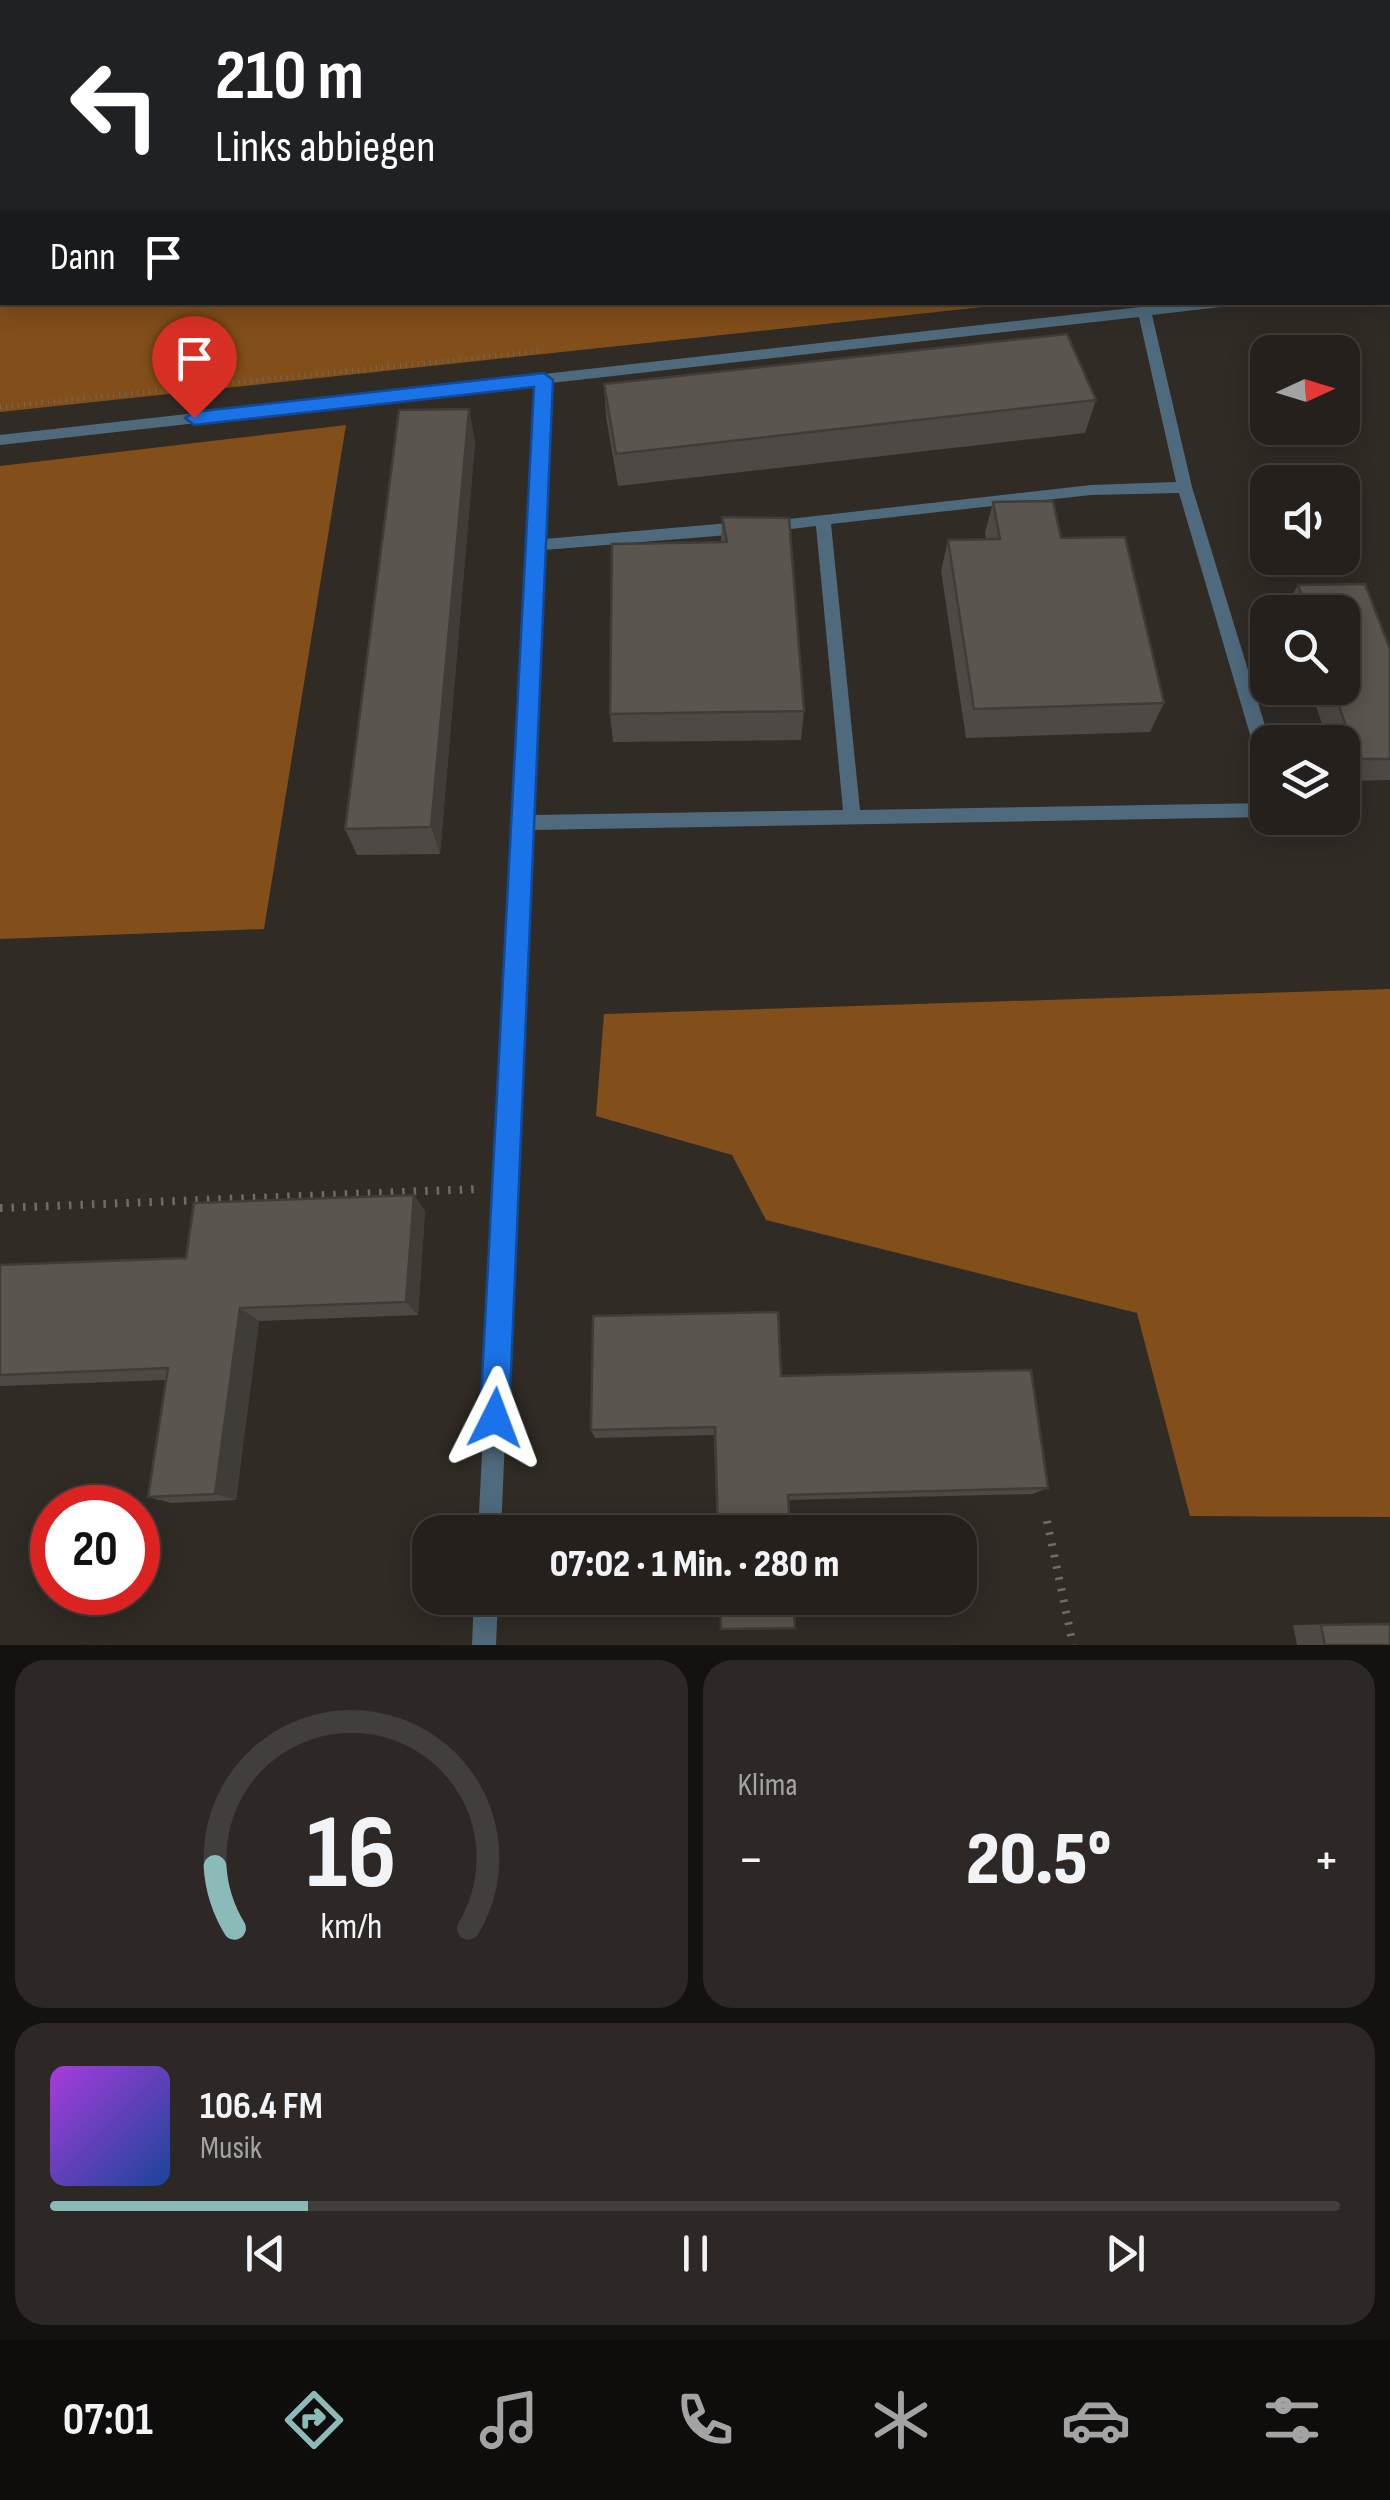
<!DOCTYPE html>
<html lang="de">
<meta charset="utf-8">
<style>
body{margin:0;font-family:"Sofia Sans Condensed",sans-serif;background:#2d2825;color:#f1f3f6;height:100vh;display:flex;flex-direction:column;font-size:38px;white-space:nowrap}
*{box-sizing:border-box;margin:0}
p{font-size:32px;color:#a3a3a3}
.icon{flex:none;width:55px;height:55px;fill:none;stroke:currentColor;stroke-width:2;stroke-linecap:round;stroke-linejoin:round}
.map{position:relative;height:1645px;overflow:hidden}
.panel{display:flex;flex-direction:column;gap:15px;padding:15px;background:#14120f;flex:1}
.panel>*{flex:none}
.top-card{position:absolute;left:0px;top:0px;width:1390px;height:305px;box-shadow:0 5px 25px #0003,0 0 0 2px #423e3b;background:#202124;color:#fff;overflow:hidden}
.needle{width:65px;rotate:86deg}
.controls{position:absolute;left:1250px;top:335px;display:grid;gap:20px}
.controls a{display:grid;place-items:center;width:110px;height:110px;border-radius:20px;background:#25201c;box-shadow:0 5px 25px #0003,0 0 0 2px #423e3b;font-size:50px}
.speed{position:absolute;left:30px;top:1485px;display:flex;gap:20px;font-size:50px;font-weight:700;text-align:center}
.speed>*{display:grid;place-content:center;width:130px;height:130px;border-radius:50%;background:#25201c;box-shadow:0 5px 25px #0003,0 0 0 2px #423e3b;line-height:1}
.speed .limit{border:15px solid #d22;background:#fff;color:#111}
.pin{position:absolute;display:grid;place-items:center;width:85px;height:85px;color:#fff;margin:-102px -42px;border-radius:50% 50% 50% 0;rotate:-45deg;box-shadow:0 0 10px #0007}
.pin .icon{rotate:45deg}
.me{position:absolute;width:110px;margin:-55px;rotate:3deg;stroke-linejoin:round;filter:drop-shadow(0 0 8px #0008)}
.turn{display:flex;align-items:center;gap:35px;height:210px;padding:0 50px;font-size:45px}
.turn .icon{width:130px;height:130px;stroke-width:2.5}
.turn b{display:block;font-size:70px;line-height:85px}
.then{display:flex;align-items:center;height:95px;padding:0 50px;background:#0003;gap:20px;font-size:38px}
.big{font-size:75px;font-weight:800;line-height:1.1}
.panel .card{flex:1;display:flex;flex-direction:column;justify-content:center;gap:15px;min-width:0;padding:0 35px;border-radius:30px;background:#2d2825}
.panel .dial{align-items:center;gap:0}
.dial svg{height:260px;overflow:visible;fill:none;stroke:#423e3b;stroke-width:7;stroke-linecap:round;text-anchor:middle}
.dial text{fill:#f1f3f6;stroke:none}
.song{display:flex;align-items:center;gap:30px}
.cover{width:120px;height:120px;border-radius:15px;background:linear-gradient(135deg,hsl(280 70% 55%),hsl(220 70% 35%))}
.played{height:10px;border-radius:5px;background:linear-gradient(90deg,#8bbbb9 20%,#423e3b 20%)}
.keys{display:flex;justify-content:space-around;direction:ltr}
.heat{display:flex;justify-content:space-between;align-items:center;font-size:55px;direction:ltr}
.panel .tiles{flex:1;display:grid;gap:15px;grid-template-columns:1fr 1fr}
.card:last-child{grid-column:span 2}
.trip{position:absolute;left:412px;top:1515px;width:565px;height:100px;border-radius:30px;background:#25201c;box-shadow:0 5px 25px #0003,0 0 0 2px #423e3b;font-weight:800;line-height:100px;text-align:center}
.dock{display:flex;height:160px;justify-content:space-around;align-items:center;background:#0f0d0b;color:#a3a3a3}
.dock .icon{width:70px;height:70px}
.dock .current{color:#8bbbb9}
.dock b{font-size:45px;color:#f1f3f6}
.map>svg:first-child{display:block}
.forest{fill:#824e1a}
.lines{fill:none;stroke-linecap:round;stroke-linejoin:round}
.path-far1{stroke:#706b67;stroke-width:5;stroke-dasharray:1 5;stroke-linecap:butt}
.path{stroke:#706b67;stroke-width:8;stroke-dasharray:2.5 9;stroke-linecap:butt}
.service{fill:#4f6a7c;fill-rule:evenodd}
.wall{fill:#4e4944}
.shaded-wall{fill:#403c37}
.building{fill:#5b554f;stroke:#403c37;stroke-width:2.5}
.route{fill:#1a73e8;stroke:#114b97;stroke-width:2.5}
</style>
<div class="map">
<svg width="1390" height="1645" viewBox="0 0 1390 1645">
<rect width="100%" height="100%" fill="#312b26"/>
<path class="forest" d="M0 0H1375L1376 2H2V302L1021 303 0 412Z
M346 425 264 929 0 939V466Z
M1390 989V1517L1190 1516 1137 1313 766 1220 732 1155 596 1116 604 1014Z"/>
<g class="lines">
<path class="path-far1" d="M1388 79 1390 84
M0 407 541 351"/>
<path class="path" d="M0 1208 478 1189
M1047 1521 1073 1645"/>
<path class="service" d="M1185 302H1235L1229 306 1152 315 1192 487 1270 742H1268V772L1259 765 1179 493 1091 495 831 524 860 810 1268 803V817L531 830 501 1532H478L537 385 0 445V435ZM1139 317 1176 482 1091 485 762 522 759 526 767 532 816 526 843 810 532 815 544 550 741 534 749 528 741 522 544 539 551 383Z
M474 1598H498L496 1645H472Z"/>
</g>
<path class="wall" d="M604 384 1096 400 1085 433 618 486 606 417Z
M469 409 475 442 440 854 357 855 345 829Z
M993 502 1164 703 1150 732 966 738 941 571 948 540H986L985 533Z
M722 517 804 711 801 740 613 742 610 714 721 542Z
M1365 584 1390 649V780L1342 781V742H1328L1310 688H1342V612H1285L1284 609 1298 585Z
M414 1195 425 1211 418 1315 259 1321 236 1500 171 1503 148 1497 166 1380 0 1386V1265L186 1258Z
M781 1376 1048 1488 1033 1494 788 1500 790 1532H717L714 1435 595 1438 591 1430Z
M1390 1623V1645H1297L1293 1625Z"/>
<path class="shaded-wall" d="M469 409 475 442 440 854 431 827Z
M414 1195 425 1211 418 1315 406 1302Z
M240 1308 259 1321 236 1500 215 1494Z"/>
<path class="building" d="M1067 334 1096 400 616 454 604 384Z
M469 409 431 827 345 829 399 410Z
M1053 501 1061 538 1125 537 1164 703 974 709 948 540 1000 539 993 502Z
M722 517 789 518 804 711 610 714 612 544 727 542Z
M1365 584 1390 649V759H1357L1333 688H1342V612H1307L1298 585Z
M414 1195 406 1302 240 1308 215 1494 148 1497 168 1368 0 1375V1265L186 1258 194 1203Z
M778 1312 781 1376 1031 1370 1048 1488 788 1495 790 1532H718L715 1427 591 1430 593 1316Z
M720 1598H793L795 1628 721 1629Z
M1390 1624V1645H1325L1321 1625Z"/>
<path class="route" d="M544 373 553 380 509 1418 505 1428 495 1432 485 1428 480 1418 534 387 194 425 185 418 194 412Z"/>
</svg>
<div class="controls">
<a><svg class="needle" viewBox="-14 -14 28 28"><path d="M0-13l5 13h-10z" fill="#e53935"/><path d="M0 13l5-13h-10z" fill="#a3a3a3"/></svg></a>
<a><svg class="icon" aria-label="sound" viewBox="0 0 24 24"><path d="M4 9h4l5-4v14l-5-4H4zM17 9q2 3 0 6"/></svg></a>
<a><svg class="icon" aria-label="search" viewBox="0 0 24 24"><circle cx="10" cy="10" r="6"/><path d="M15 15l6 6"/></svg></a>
<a><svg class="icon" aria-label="layers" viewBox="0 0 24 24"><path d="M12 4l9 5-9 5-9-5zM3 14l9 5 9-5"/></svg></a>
</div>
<div class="speed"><div class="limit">20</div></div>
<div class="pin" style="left:194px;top:418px;background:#d93025"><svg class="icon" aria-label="arrive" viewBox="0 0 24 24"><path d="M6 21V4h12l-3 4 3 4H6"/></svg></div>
<svg class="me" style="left:495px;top:1418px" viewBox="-20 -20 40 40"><path d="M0-17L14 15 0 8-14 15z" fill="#1a73e8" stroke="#fff" stroke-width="4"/></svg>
<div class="trip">07:02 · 1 Min. · 280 m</div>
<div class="top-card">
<div class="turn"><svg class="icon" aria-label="left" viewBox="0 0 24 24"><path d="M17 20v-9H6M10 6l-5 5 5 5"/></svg><div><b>210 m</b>Links abbiegen</div></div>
<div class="then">Dann<svg class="icon" aria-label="arrive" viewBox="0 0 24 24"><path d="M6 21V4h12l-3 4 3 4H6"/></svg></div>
</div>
</div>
<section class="panel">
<div class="tiles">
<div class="card dial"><svg viewBox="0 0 100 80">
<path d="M14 69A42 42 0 1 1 86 69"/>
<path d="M14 69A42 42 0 0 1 8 50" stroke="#8bbbb9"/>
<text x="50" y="56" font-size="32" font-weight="700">16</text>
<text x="50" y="72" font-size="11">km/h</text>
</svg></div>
<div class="card"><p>Klima</p>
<div class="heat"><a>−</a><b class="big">20.5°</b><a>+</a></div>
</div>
<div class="card">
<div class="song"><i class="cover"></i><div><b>106.4 FM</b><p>Musik</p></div></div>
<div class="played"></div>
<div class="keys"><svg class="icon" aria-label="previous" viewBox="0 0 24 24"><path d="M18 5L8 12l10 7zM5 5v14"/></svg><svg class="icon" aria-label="pause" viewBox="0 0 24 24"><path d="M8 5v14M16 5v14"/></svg><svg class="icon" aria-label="next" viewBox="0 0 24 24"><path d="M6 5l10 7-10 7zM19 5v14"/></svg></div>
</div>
</div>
</section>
<nav class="dock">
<b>07:01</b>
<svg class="icon current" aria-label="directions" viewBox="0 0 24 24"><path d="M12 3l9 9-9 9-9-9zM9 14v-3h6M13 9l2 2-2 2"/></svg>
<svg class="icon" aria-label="music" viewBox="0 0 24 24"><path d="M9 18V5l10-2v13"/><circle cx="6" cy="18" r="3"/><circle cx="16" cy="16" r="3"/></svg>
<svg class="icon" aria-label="phone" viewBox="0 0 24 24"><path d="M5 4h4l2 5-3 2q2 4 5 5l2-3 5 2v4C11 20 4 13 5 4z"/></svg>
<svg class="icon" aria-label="climate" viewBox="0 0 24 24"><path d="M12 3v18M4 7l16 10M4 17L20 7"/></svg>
<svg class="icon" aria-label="car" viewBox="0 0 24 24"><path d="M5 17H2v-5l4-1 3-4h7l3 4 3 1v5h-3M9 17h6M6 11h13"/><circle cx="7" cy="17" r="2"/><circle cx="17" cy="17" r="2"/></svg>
<svg class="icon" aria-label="filters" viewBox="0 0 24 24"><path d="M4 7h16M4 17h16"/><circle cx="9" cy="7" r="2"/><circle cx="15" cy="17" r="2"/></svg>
</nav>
